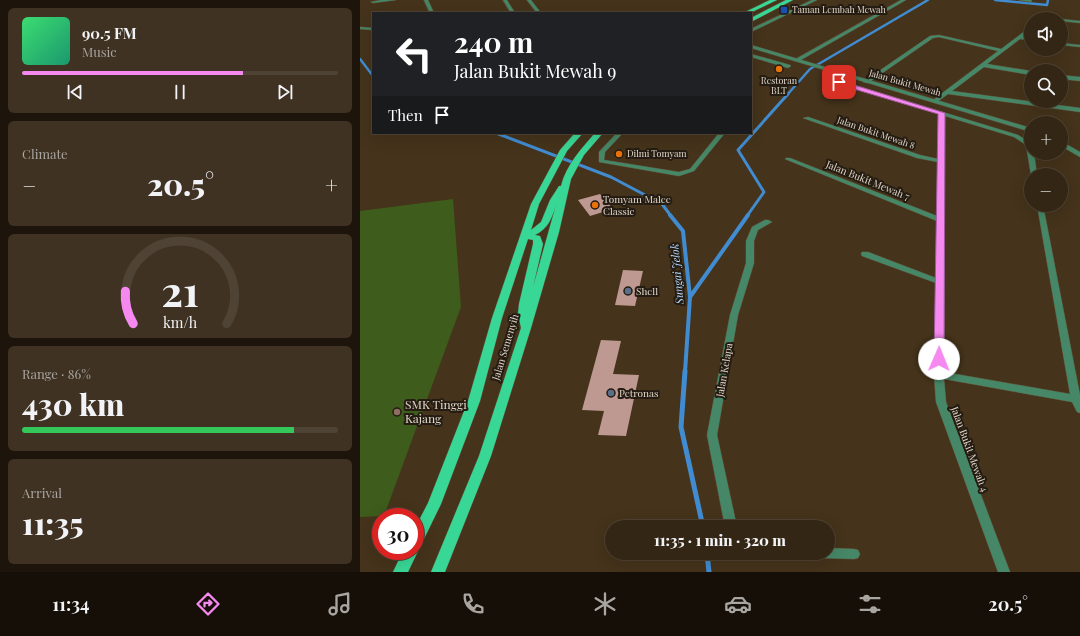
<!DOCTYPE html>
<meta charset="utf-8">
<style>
body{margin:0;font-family:"Playfair Display",serif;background:#3f3222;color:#f1f3f6;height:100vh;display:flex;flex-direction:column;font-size:15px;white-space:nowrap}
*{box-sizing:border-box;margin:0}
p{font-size:13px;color:#a9a5a0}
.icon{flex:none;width:22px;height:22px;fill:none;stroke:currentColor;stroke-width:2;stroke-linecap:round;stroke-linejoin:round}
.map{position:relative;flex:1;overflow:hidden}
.details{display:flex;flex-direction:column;gap:8px;padding:8px;background:#1d150b;width:360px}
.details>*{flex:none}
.top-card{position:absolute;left:12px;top:12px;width:380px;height:122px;border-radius:0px;box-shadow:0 4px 16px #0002,0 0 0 1px #4e4334;background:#202124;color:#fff;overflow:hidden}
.tools{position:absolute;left:664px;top:12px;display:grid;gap:8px}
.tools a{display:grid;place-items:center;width:44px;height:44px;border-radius:50%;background:#342614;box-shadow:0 4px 16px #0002,0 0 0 1px #4e4334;font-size:20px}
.speed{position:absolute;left:12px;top:508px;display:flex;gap:8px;font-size:20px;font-weight:700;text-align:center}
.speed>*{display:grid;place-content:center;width:52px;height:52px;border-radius:50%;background:#342614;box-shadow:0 4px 16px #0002,0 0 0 1px #4e4334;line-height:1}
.speed .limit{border:6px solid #d22;background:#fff;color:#111}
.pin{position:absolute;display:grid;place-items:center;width:34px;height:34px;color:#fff;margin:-17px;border-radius:8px;box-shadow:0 2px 6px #0006}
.me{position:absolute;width:44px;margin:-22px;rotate:1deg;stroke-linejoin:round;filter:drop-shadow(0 0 3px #0008)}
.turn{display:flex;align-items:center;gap:14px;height:84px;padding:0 16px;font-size:18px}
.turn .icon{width:52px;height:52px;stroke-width:2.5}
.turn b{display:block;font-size:28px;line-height:34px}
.then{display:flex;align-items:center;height:38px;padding:0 16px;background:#0003;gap:8px;font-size:15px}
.big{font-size:30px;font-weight:800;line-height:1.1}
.details .widget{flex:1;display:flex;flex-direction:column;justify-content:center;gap:6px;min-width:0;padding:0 14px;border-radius:6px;background:#3f3222}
.details .dial{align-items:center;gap:0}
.dial svg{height:104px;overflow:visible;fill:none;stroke:#4e4334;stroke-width:7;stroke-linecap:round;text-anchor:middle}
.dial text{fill:#f1f3f6;stroke:none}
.song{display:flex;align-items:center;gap:12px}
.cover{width:48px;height:48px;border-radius:6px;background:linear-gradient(135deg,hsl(140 70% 55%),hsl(160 70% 35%))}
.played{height:4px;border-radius:2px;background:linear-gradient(90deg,#f589ef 70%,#4e4334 70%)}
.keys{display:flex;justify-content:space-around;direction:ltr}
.heat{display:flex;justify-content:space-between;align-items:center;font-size:22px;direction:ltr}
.charge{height:6px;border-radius:3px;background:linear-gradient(90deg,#34c759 86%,#4e4334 0)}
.trip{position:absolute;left:245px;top:520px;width:230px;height:40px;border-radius:20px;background:#342614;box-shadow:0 4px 16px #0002,0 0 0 1px #4e4334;font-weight:800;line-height:40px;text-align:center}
.tabs{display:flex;height:64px;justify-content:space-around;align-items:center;background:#150f08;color:#a9a5a0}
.tabs .icon{width:28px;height:28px}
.tabs .selected{color:#f589ef}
.tabs b{font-size:18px;color:#f1f3f6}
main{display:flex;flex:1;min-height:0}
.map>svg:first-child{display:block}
.green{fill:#3e5c1b}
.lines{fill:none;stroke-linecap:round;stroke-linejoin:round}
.stream-far3{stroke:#418cd1;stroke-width:2.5}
.stream-far2{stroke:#418cd1;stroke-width:3}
.stream-far1{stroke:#418cd1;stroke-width:4}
.stream{stroke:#418cd1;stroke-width:5}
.building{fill:#be9992}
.minor-casing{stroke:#61513a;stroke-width:1}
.tertiary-casing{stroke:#61513a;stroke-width:1}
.primary-casing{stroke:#61513a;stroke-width:1}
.minor{fill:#468767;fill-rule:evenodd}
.tertiary{fill:#468767;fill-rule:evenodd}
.primary{fill:#39d796;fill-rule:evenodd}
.route{fill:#f589ef;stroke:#9f599b}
.transit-dot{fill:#1a4fb4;stroke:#241c12;stroke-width:1.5}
.food-dot{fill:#e8710a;stroke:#241c12;stroke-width:1.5}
.service-dot{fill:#5c6f8a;stroke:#241c12;stroke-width:1.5}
.education-dot{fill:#8d6e63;stroke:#241c12;stroke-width:1.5}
.labels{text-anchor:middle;stroke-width:4;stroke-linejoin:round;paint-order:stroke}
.far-poi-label{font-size:9px;fill:#e2d7c9;stroke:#241c12;text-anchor:start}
.far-street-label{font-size:9px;fill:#e2d7c9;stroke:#241c12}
.street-label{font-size:10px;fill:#e2d7c9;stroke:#241c12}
.poi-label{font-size:10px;fill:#e2d7c9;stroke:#241c12;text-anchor:start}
.water-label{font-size:11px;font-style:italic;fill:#b7dbff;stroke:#241c12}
.near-poi-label{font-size:12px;fill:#e2d7c9;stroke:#241c12;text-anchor:start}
</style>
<main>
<section class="details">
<div class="widget">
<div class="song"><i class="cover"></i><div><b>90.5 FM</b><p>Music</p></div></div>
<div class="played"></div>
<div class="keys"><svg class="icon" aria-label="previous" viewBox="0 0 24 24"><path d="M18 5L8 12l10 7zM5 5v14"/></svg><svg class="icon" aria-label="pause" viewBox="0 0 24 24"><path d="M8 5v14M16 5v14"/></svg><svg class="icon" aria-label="next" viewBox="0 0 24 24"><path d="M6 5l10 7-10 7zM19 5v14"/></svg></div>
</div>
<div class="widget"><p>Climate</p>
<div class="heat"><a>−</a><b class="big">20.5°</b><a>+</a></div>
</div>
<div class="widget dial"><svg viewBox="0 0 100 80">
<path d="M14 69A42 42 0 1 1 86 69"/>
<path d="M14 69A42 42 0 0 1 8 44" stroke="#f589ef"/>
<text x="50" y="56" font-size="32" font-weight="700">21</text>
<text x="50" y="72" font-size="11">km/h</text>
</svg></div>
<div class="widget"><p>Range · 86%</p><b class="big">430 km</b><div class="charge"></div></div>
<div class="widget"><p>Arrival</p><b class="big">11:35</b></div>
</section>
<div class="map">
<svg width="720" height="572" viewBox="0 0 720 572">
<rect width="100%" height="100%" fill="#45331b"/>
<path class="green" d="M93 199 101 307 24 516 0 517V211Z"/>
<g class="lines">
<path class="stream-far3" d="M635 0 687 5 688 0
M0 59 13 76
M427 95 450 69 568 0"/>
<path class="stream-far2" d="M136 133 251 177 302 204 311 216
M387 216 404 192 378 150 428 94"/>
<path class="stream-far1" d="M310 215 323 231 330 297 325 372
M330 297 388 215"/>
<path class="stream" d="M325 371 321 427 343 527
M347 553 349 572"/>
</g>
<path class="building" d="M240 194 253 209 230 216 218 200Z
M263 270 283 271 275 306 255 305Z
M241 340 261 341 253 374 279 375 266 436 238 435 244 411 222 410Z"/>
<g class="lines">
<defs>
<path id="minor" d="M21 0H36L13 3 11 2Z
M64 0H68L74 13H70Z
M143 0H147L155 13H151Z
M452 0H457L391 32V29Z
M541 0H546L439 61 434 60Z
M659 0H671L672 1 670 2Z
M700 19H701L720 21V23L701 21V19Z
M0 27 13 28V30L0 29Z
M669 28H671V31L664 37 671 38V40L660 39 627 64 671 71V75L624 67 592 91 720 108V112L588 94 577 102H573V100L638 51 579 37 573 38 508 83 503 82 570 36 579 35 641 49Z
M701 43 720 45V47L701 45Z
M391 54 430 65 431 66 428 68 391 57Z
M701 75 720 77V81L701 79Z
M477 81H481L658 135 671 143V153H674L677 175H671L666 145 654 137 585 116 584 372 710 394 677 205H683L720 395V413L717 412 712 402 584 379 586 402 650 572H638L576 402 574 375 576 283 502 256 501 254 502 252H508L576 278 577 221 425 159 426 158H430L577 216 578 162 557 158 443 118 448 117 560 155 578 159 579 114 477 83Z
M257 133H263L245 152 244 160 319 172 330 169 359 133H365L334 171 319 176 239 162V152Z
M405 220H408L412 222 398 230 394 241V263L378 315 357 435 377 527H365L347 435 370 315 386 263V241L392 227Z
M468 548 494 549 498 550 500 554 498 558 494 559 460 558 456 557 454 553H468Z"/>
<path id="tertiary" d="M167 0H171L181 13H177Z
M391 45 671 128V132L391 48Z
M701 141 720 152V157L701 146Z"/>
<path id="primary" d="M410 0H417L390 13H383Z
M426 0H433L391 22V18Z
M215 133H223L207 151 179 204 171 230 181 222 190 200 199 186H201C206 165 222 148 235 133H243L224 155 211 179 199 232 171 328 131 456 85 572H71L119 456 161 328 158 313 159 304 173 244V240L168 239 142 318 120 401 81 504 60 547 57 548 58 551 48 572H33L43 551H55V528L68 503 108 401 132 318 171 204 200 150ZM196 205 173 287 183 244 180 236 175 235C188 229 192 218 196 205Z"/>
</defs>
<use href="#minor" class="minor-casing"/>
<use href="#tertiary" class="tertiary-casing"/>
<use href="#primary" class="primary-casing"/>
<use href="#minor" class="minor"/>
<use href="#tertiary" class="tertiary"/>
<use href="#primary" class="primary"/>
</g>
<path class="route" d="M477 81H481L585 113 584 359 583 362H575L574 359 578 114 477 84Z"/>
<rect class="transit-dot" x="420" y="6" width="8" height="8" rx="2"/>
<g class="food-dot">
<circle cx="419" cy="69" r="4"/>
<circle cx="259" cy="154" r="4"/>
<circle cx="235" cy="205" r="4"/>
</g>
<g class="service-dot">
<circle cx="268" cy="291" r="4"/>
<circle cx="251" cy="393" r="4"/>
</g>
<circle class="education-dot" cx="37" cy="412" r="4"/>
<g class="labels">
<g class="far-poi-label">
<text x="432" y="13">Taman Lembah Mewah</text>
<text x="419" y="84" text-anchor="middle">Restoran<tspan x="419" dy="10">BLT</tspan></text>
<text x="267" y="157">Dilmi Tomyam</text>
</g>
<g class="far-street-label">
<text transform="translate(545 83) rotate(16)" y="3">Jalan Bukit Mewah</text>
<text transform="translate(516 133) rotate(19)" y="3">Jalan Bukit Mewah 8</text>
</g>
<g class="street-label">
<text transform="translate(508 180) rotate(22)" y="4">Jalan Bukit Mewah 7</text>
<text transform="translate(145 347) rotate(-73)" y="4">Jalan Semenyih</text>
<text transform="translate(364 370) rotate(-80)" y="4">Jalan Kelapa</text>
<text transform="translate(610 449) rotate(70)" y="4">Jalan Bukit Mewah 4</text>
</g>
<g class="poi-label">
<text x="243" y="203">Tomyam Malee<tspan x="243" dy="12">Classic</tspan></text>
<text x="276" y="295">Shell</text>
<text x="259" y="397">Petronas</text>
</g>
<g class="water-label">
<text transform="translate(317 274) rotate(-95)" y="4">Sungai Jelok</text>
</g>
<g class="near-poi-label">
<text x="45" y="409">SMK Tinggi<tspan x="45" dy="14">Kajang</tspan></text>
</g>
</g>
</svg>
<div class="tools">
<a><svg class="icon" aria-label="sound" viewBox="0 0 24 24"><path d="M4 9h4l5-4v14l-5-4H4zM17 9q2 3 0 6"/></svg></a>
<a><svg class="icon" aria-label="search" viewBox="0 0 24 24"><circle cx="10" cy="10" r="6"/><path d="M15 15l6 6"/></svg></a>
<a>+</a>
<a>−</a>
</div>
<div class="speed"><div class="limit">30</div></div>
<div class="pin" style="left:479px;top:82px;background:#d93025"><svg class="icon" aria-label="arrive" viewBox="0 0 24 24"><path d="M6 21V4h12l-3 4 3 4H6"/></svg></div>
<svg class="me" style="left:579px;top:359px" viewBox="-20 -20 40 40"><circle r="19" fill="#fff"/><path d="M0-13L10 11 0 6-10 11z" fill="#f589ef"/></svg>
<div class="trip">11:35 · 1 min · 320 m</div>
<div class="top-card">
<div class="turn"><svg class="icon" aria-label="left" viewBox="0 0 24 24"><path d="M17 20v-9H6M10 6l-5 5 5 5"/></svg><div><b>240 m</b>Jalan Bukit Mewah 9</div></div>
<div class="then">Then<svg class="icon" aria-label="arrive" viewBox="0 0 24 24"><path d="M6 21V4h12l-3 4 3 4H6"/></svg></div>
</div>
</div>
</main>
<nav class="tabs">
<b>11:34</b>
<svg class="icon selected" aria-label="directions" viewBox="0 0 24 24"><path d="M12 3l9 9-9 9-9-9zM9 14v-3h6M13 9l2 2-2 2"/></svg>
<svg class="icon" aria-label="music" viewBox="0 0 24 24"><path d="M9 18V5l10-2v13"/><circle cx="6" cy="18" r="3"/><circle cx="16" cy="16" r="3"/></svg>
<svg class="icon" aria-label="phone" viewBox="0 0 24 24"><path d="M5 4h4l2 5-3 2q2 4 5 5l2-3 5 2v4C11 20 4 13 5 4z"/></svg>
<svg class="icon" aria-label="climate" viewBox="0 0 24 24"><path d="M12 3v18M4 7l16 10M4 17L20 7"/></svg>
<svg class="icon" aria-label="car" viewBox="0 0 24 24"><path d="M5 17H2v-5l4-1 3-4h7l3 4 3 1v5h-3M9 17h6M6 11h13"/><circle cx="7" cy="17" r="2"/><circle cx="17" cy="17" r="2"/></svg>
<svg class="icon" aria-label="filters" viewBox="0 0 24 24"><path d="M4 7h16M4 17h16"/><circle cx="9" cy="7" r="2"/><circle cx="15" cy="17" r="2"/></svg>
<b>20.5°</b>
</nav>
